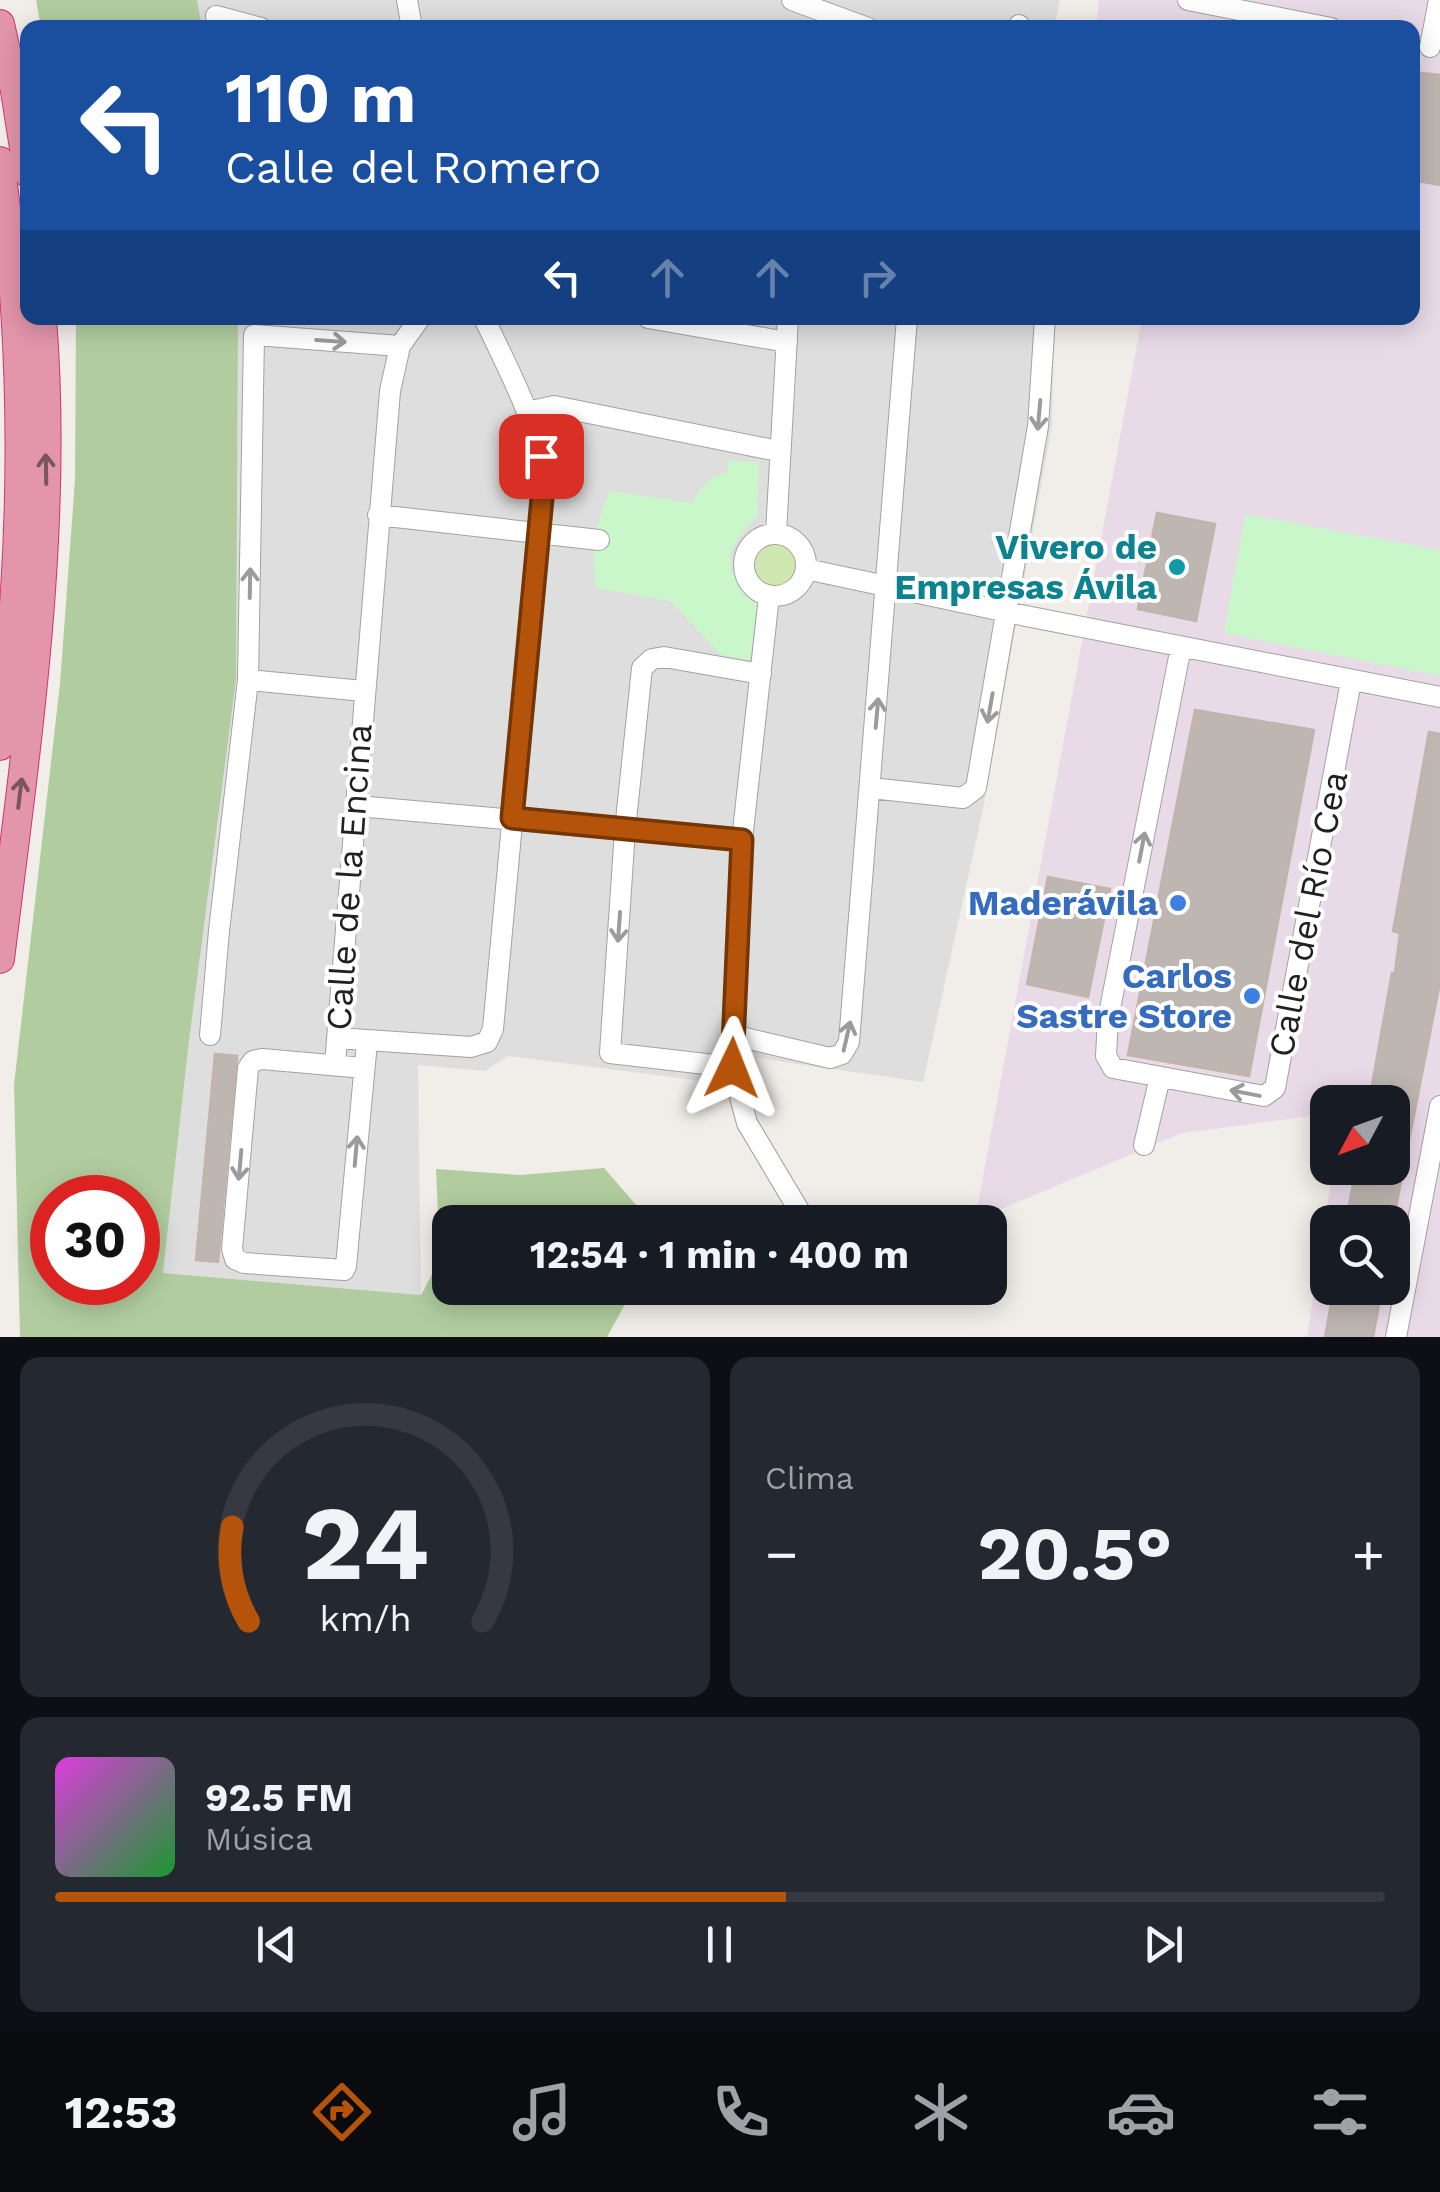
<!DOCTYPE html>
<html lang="es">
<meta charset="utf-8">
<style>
body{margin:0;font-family:"Work Sans",sans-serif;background:#242831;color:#f1f3f6;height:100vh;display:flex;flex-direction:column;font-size:38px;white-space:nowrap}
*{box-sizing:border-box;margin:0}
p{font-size:32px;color:#9ea1a6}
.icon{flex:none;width:55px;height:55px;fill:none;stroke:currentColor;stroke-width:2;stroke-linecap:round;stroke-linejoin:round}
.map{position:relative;height:1337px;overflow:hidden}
.panel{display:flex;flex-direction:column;gap:20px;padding:20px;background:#0d0f14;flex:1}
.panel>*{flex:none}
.banner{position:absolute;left:20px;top:20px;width:1400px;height:305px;border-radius:20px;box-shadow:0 5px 25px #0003;background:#1a4fa0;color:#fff;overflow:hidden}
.needle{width:65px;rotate:229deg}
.controls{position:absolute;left:1310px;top:1085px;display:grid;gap:20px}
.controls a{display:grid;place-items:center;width:100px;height:100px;border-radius:20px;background:#171b24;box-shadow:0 5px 25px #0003;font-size:50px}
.speed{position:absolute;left:30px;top:1175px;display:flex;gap:20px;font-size:50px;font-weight:700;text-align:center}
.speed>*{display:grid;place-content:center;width:130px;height:130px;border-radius:50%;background:#171b24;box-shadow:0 5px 25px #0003;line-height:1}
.speed .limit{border:15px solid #d22;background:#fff;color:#111}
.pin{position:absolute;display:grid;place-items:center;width:85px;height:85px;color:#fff;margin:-42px;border-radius:20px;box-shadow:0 5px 15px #0006}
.me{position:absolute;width:110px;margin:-55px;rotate:2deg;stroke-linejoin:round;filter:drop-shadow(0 0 8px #0008)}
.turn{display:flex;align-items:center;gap:35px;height:210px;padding:0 40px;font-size:45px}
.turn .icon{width:130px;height:130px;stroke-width:2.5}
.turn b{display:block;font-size:70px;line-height:85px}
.lanes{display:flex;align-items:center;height:95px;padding:0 40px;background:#0003;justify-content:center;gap:50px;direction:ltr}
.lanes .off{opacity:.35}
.big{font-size:75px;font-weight:700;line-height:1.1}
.panel .widget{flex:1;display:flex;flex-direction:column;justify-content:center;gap:15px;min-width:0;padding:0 35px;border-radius:20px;background:#242831}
.panel .dial{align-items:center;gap:0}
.dial svg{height:260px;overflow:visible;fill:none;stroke:#363941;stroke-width:7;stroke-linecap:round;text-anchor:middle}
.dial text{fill:#f1f3f6;stroke:none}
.song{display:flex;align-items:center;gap:30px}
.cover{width:120px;height:120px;border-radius:15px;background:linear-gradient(135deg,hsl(300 70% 55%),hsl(130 70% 35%))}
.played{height:10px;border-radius:5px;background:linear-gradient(90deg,#b45309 55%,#363941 55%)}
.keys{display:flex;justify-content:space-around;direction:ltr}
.heat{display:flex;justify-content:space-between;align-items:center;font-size:55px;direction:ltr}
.panel .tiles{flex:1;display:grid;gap:20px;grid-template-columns:1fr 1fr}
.widget:last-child{grid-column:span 2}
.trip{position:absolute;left:432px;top:1205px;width:575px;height:100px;border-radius:20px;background:#171b24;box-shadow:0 5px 25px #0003;font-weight:700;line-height:100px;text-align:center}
.tabs{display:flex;height:160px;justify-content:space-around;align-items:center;background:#090b0e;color:#9ea1a6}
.tabs .icon{width:70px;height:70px}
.tabs .active{color:#b45309}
.tabs b{font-size:45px;color:#f1f3f6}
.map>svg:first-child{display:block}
.residential{fill:#dfdede}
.industrial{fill:#e9dae8;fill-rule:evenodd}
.grass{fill:#d1e7b1}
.forest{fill:#b1cd9f;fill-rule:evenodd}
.park{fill:#c9f7c9}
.building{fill:#beb6b1;stroke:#c2b3ab;stroke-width:2.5}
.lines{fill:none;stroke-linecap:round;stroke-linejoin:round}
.minor-casing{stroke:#a2a2a2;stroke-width:22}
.highway-casing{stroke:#d23277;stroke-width:30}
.minor{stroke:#fff;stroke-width:20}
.highway{stroke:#e395aa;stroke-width:28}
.oneway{stroke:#9b9b9b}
.oneway2{stroke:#78555f}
.route-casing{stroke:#753606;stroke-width:25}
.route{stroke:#b45309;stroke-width:18}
.culture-dot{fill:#0f9aa8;stroke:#fff;stroke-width:4}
.shop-dot{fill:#3f7fe0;stroke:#fff;stroke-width:4}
.labels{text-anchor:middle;stroke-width:8;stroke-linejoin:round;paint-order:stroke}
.culture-label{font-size:35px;font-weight:bold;fill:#0d838f;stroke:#fff;text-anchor:end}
.street-label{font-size:35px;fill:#212121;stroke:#fff}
.shop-label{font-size:35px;font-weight:bold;fill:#366cbe;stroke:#fff;text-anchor:end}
</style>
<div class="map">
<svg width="1440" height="1337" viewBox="0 0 1440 1337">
<rect width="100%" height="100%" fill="#f1ede8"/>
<path class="residential" d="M197 0H1060L1054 28H202Z
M238 318H1054L1052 425 983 809 923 1082 757 1058 759 1072 710 1082 508 1056 485 1071 418 1065 421 1295 163 1273 189 1041Z"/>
<path class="industrial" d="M1099 0H1440V1337H1307L1333 1168H1392V1102H1328L1327 1114 1182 1133 975 1220 1142 318H1412V28L1096 27ZM1328 1222H1392V1288H1328Z"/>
<path class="grass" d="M754 565a21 21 0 1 1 42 0a21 21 0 1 1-42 0Z"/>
<path class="forest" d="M36 0H197L202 27H41Z
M76 318H238L236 679 189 1041 163 1273 421 1295 440 1259 436 1169 520 1175 604 1168 651 1222H450V1288H634L607 1337H20L14 1085 60 684 75 480ZM52 1198H138V1282H52Z"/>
<path class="park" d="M728 461 759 462 757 518C742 529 722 555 734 576 739 585 751 593 758 601L750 660 721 655 671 601 596 588C591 548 595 528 610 491L692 503C701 487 710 477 728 472Z
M1245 514 1440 550V676L1224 633Z"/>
<path class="building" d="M1412 72 1440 75V185L1413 180 1418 155 1412 154Z
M1157 513 1215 524 1196 621 1138 609Z
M1195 710 1314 730 1249 1076 1128 1055Z
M1429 732 1440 734V982L1393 1222H1346L1356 1168H1392V1102H1369L1392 973H1395L1400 933 1393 931Z
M1048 877 1110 889 1088 997 1027 984Z
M215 1054 237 1056 218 1262 196 1260Z
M1334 1288H1382L1373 1337H1325Z"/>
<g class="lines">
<defs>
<path id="minor" d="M407 0 412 28
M792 0 868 28
M1188 0 1331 28
M216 16 261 28
M1019 28V25
M1430 47 1439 0
M648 318 787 342
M527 412 554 406 778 451
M378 515 599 540
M776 533 788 318
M744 565a31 31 0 1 1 62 0a31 31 0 1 1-62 0Z
M806 569 1026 616 1440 697
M769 596 742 840 732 1067 747 1123 806 1222
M1181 647 1108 1019 1106 1056 1113 1068 1264 1096 1275 1088 1351 681
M248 680 363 691
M871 788 963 798 976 788 1038 426 1045 318
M357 806 742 840
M210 1035 219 931 248 680 254 335 400 346
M732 1035 830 1058 842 1054 849 1042 907 318
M337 1038 471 1047 487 1042 493 1029 544 477C537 421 508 369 484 318
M335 1064 390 391 400 346 420 318
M732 1067 610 1053 625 830 642 668 652 659 664 657 761 674
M364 1068 262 1059 253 1061 248 1068 232 1249 235 1259 244 1263 344 1270 346 1266 367 1042
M1144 1145 1160 1077
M1396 1337 1440 1106"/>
<path id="highway" d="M0 24 15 91 28 173
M0 161C27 355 25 552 0 746
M0 959C26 747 59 532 42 318"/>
</defs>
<use href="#minor" class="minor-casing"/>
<use href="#highway" class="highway-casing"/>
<use href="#minor" class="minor"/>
<use href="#highway" class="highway"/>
</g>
<defs><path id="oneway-shaft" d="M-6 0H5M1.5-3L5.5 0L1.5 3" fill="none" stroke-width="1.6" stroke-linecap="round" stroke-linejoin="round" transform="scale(2.5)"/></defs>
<g class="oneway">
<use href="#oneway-shaft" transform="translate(331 341) rotate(4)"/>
<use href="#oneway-shaft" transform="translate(1039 415) rotate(95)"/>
<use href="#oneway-shaft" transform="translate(250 583) rotate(-89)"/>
<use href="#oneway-shaft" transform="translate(990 708) rotate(100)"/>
<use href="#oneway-shaft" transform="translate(877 713) rotate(-85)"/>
<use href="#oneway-shaft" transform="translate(1142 847) rotate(-79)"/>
<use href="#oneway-shaft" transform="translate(619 927) rotate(94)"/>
<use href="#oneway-shaft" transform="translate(847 1036) rotate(-77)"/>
<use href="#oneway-shaft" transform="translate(1245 1093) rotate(-169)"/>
<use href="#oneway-shaft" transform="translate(356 1151) rotate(-85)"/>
<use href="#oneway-shaft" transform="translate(240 1165) rotate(95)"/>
</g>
<g class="oneway2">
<use href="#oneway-shaft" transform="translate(46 469) rotate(-91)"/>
<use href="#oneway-shaft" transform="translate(20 793) rotate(-83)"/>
</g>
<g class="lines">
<defs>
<path id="route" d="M541 456 544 477 512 818 742 840 732 1068"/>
</defs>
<use href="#route" class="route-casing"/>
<use href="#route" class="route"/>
</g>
<circle class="culture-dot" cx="1177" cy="567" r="10"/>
<g class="shop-dot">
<circle cx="1178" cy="903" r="10"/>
<circle cx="1252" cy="996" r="10"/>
</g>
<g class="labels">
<g class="culture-label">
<text x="1157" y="559">Vivero de<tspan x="1157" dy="40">Empresas Ávila</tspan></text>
</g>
<g class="street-label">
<text transform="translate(349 877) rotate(-86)" y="12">Calle de la Encina</text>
<text transform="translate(1308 914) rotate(-79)" y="12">Calle del Río Cea</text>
</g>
<g class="shop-label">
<text x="1158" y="915">Maderávila</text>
<text x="1232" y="988">Carlos<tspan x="1232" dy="40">Sastre Store</tspan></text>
</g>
</g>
</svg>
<div class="controls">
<a><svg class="needle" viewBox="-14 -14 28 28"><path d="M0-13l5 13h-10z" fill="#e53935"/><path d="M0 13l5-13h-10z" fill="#9ea1a6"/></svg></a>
<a><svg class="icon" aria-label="search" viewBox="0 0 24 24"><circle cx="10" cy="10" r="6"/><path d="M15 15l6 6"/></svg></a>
</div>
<div class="speed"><div class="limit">30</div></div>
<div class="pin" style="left:541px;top:456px;background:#d93025"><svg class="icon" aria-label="arrive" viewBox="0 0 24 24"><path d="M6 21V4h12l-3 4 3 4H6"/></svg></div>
<svg class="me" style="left:732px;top:1068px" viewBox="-20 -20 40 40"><path d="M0-17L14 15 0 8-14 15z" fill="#b45309" stroke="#fff" stroke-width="4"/></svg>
<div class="trip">12:54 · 1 min · 400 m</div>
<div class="banner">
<div class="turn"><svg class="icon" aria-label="left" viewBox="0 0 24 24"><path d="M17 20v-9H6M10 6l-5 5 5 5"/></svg><div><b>110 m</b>Calle del Romero</div></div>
<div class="lanes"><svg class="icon" aria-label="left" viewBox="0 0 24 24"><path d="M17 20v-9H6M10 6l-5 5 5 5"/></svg><svg class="icon off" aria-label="ahead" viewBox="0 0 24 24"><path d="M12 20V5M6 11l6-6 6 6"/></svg><svg class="icon off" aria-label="ahead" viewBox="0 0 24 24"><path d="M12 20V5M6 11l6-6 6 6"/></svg><svg class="icon off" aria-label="right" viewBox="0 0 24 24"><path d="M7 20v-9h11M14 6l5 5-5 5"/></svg></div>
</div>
</div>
<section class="panel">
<div class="tiles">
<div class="widget dial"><svg viewBox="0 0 100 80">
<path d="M14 69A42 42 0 1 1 86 69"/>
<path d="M14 69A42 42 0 0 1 9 40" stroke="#b45309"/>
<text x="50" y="56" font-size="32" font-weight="700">24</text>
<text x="50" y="72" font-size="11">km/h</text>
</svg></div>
<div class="widget"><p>Clima</p>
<div class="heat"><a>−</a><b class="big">20.5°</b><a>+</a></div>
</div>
<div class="widget">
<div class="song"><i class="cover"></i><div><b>92.5 FM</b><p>Música</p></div></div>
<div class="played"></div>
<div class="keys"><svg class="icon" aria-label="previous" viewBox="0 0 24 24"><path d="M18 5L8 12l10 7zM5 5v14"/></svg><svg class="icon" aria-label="pause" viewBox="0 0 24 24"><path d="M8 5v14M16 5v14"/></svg><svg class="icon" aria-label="next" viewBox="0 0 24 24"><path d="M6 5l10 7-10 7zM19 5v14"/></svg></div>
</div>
</div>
</section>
<nav class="tabs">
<b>12:53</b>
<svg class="icon active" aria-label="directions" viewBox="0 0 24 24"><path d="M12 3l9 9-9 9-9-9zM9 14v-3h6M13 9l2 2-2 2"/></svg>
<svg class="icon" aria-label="music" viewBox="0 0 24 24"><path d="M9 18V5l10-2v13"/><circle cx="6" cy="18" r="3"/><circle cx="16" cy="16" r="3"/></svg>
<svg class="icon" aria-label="phone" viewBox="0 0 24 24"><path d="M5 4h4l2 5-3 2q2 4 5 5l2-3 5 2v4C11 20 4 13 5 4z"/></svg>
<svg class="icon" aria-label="climate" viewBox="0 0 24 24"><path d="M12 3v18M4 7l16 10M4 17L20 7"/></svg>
<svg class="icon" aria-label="car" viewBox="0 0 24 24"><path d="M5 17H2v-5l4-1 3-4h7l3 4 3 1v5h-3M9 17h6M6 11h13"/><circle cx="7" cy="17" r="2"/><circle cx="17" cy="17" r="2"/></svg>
<svg class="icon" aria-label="filters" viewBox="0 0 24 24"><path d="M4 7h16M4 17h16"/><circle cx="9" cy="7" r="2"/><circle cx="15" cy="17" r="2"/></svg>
</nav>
